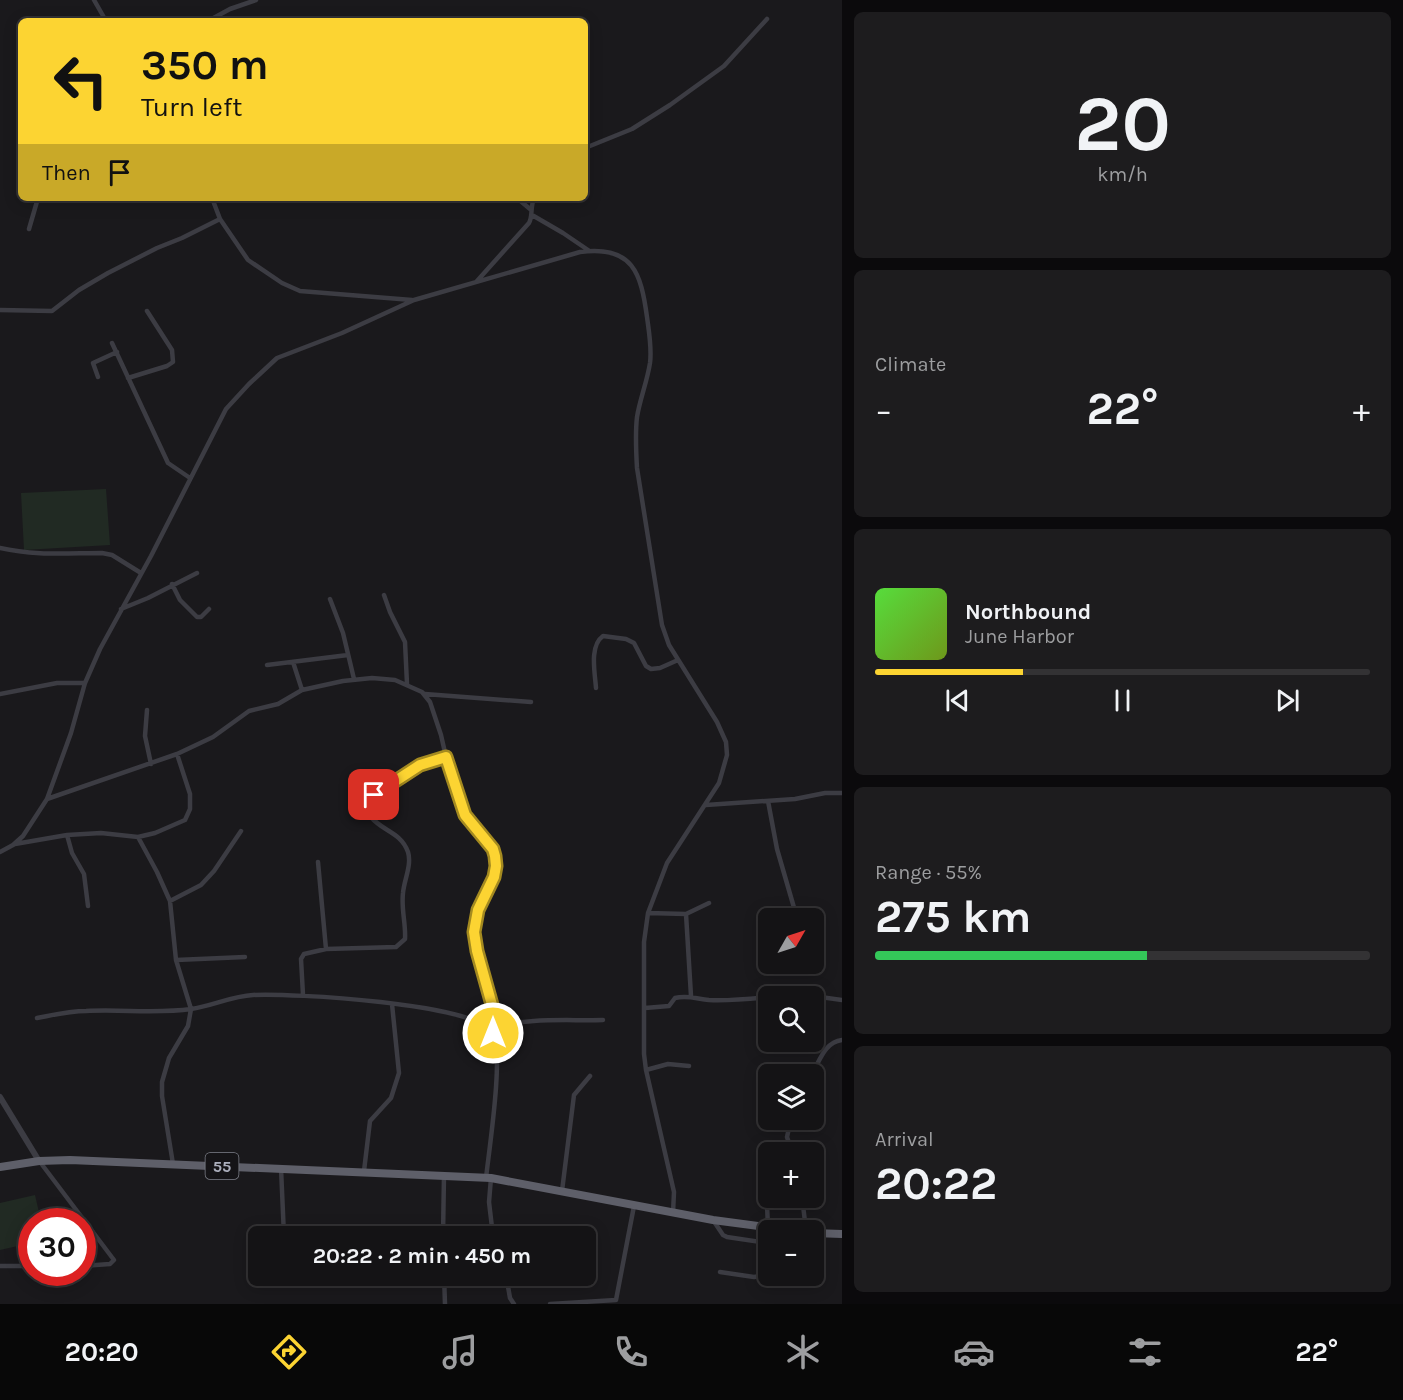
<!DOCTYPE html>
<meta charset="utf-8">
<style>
body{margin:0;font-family:Karla,sans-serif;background:#1d1c1e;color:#f1f3f6;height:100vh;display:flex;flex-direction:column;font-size:22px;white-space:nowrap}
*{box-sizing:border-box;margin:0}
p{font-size:20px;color:#9d9ea0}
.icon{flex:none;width:33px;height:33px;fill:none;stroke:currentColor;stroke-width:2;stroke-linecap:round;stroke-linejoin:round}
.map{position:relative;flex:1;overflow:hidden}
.side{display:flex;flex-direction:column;gap:12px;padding:12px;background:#0b0a0c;width:561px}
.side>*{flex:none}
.banner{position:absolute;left:18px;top:18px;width:570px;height:183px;border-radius:9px;box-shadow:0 3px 15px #0003,0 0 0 2px #333234;background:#fcd432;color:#111;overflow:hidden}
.needle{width:39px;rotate:51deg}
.fabs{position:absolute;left:758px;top:908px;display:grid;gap:12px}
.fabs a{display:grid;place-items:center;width:66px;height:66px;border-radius:9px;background:#141315;box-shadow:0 3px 15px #0003,0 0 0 2px #333234;font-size:30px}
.speed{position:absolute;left:18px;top:1208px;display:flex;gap:12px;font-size:30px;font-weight:700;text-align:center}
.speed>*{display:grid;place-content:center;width:78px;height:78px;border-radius:50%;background:#141315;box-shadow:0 3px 15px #0003,0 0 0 2px #333234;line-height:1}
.speed .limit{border:9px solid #d22;background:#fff;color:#111}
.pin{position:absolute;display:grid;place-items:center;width:51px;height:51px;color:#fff;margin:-26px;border-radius:12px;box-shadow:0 3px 9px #0006}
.me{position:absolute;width:66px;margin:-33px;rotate:0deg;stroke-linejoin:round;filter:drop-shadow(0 0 4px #0008)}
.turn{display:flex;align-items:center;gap:21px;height:126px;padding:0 24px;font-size:27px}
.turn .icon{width:78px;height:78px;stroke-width:2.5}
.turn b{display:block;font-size:42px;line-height:51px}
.then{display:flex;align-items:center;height:57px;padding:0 24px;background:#0003;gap:12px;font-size:22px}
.big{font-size:45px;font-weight:700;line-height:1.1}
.side .card{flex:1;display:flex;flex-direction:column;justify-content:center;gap:9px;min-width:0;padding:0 21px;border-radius:9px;background:#1d1c1e}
.side .dial{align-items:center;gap:0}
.dial b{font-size:78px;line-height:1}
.song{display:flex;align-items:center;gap:18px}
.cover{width:72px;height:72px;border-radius:9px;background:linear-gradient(135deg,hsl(110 70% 55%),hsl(80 70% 35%))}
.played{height:6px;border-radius:3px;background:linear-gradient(90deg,#fcd432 30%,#333234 30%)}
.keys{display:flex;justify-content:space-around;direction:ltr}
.heat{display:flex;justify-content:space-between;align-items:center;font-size:33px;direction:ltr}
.charge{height:9px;border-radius:4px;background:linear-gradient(90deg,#34c759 55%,#333234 0)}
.trip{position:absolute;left:248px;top:1226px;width:348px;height:60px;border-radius:9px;background:#141315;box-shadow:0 3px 15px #0003,0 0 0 2px #333234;font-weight:700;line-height:60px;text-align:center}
.tab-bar{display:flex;height:96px;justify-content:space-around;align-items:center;background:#080808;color:#9d9ea0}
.tab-bar .icon{width:42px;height:42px}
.tab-bar .active{color:#fcd432}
.tab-bar b{font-size:27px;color:#f1f3f6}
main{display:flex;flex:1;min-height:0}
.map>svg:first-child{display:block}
.green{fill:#212a23}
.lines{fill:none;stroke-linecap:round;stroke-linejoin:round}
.minor{stroke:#3c3c43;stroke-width:4.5}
.tertiary{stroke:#3c3c43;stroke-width:6}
.trunk{stroke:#5e5f69;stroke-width:8}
.route-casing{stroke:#a48a20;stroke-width:15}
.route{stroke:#fcd432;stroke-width:10}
.labels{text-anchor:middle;stroke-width:5;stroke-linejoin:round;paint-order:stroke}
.shield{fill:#151417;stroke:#7e808a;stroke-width:1.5}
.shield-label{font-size:16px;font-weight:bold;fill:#abaebc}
</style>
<main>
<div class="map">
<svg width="842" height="1304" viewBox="0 0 842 1304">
<rect width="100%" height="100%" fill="#1a191c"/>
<path class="green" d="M106 489 110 545 24 550 21 493Z
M35 1195 41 1221H32L31 1243 0 1250V1203Z"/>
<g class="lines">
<path class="minor" d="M94 0 106 21
M208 21 230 9 256 0
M585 148 632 129 670 105 724 66 767 19
M212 198 220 219 248 260 282 283 300 291 412 300
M517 198 530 209
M532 215 563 233 588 250
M29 229 38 198
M477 281 529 223C533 216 530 208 534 198
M0 310 52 311 79 290 108 273 157 248 182 238 220 219
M112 343 168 463 190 478
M98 377 93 363 117 352
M128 378 167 366 173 362 172 350 147 311
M0 548C34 556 68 553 102 553L112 555 141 573
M172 584 180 600 197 617H201L209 609
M384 595 390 612 405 642 407 684
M330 599 343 633 354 679
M121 609 148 598 197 573
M293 662 302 690
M267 665 348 655
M596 688C595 673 589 646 603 636L626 639 634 643 646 666 651 669 660 668 678 660
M0 694 57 683H85
M425 694 531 702
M147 710 145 736 151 764
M177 754 213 737 249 711 278 704 302 690 343 681 372 678 395 680 422 692 430 702 441 735 446 757 462 810 468 820 493 849 495 856 496 866 494 877 478 910 474 932 477 951 494 1012 495 1027
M768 801 777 849 797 918
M706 805 795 799 825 793H842
M67 835 72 853 84 874 88 906
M138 837 157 872 170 901 176 960 191 1009 188 1026 169 1058 162 1082V1096L173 1164
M15 844 67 835 101 833 138 837 155 833 185 820 190 809V794L177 754 47 799
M0 852 13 845 23 836 47 799 71 733 85 683 100 649 151 556 226 409 249 384 277 358 342 333 414 300 580 252C633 245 641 273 647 317 649 332 652 348 650 363 647 382 640 399 637 417 635 434 636 451 637 468L662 625 669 645 717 722 726 742 727 755 719 783 667 863 648 913 644 942V1054L646 1070 674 1192 673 1213
M318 862 326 949
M170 901 201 885 214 871 241 831
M648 913 686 914 709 903
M686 914 691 996
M176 960 245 957
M303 995 301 959 304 954 326 949 396 947 405 939C406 924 401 909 403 893 404 880 412 865 408 852 401 832 382 831 371 817 354 793 428 759 446 757
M775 996 789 994 813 996
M813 996 842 1000
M645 1008 669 1006 675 998C688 995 697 999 709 1000 729 1001 748 999 768 997
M37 1018C53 1015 69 1011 86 1011 121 1009 157 1014 191 1009 212 1006 232 996 253 995 290 993 476 1003 493 1033 504 1054 489 1150 486 1178
M493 1028C528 1017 567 1021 603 1020
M646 1070 668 1064 689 1066
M812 1074C820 1060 825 1042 842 1040
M791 1119 787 1137 792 1152
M40 1162 114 1260 110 1264 82 1266
M281 1168 284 1236
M364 1171 370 1121 391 1098 399 1073 392 1004
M491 1178 489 1202 493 1236
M562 1191 574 1095 590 1076
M802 1197 806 1230
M767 1205 768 1227
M713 1220 723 1235 727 1237 767 1243 768 1237
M443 1236 444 1175
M0 1266H32
M720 1272 754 1277 760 1276 762 1272 767 1243
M444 1275 445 1304
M506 1275 510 1298 514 1304
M278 1284 279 1275
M550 1304 616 1300 634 1206"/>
<path class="tertiary" d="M0 1097 39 1161"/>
<path class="trunk" d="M0 1167 39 1161 70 1160 491 1178 713 1220 789 1230
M813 1233 842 1234"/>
</g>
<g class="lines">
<defs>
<path id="route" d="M374 795 420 765 446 757 465 815 493 849 495 856 496 866 494 877 478 910 474 932 477 951 494 1012 495 1027 490 1029 493 1033"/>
</defs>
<use href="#route" class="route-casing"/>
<use href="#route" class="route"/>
</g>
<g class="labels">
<rect class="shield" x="205.5" y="1153" width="33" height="26" rx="4.5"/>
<g class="shield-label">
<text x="222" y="1172">55</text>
</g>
</g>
</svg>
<div class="fabs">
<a><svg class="needle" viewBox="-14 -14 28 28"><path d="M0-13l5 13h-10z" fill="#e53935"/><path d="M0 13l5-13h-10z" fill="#9d9ea0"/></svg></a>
<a><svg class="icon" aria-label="search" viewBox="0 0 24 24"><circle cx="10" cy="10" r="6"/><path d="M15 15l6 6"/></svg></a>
<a><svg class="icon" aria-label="layers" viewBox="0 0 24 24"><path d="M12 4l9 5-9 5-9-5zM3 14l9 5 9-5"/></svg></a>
<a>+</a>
<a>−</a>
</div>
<div class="speed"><div class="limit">30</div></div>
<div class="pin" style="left:374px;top:795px;background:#d93025"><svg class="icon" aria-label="arrive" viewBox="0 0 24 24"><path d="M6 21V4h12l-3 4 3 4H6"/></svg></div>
<svg class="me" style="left:493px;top:1033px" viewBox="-20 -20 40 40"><circle r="17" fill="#fcd432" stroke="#fff" stroke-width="3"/><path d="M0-11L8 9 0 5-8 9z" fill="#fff"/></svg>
<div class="trip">20:22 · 2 min · 450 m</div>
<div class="banner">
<div class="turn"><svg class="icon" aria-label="left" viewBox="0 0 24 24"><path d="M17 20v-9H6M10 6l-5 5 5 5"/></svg><div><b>350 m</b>Turn left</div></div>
<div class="then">Then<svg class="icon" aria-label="arrive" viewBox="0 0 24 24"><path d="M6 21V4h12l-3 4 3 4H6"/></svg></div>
</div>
</div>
<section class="side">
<div class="card dial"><b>20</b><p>km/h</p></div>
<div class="card"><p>Climate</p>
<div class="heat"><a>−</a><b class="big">22°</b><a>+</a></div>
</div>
<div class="card">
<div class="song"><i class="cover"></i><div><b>Northbound</b><p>June Harbor</p></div></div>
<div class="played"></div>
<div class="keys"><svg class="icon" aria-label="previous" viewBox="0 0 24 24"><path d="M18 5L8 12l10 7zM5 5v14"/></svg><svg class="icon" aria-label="pause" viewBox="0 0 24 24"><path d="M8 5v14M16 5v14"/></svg><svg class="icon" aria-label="next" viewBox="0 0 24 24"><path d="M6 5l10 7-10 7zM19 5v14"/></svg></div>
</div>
<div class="card"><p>Range · 55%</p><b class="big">275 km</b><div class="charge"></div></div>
<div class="card"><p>Arrival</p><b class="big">20:22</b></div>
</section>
</main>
<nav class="tab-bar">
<b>20:20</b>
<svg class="icon active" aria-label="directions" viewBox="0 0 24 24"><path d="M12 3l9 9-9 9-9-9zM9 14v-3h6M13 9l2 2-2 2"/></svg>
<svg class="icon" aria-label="music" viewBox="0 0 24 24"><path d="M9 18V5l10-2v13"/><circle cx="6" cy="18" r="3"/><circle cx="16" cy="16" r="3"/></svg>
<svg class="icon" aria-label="phone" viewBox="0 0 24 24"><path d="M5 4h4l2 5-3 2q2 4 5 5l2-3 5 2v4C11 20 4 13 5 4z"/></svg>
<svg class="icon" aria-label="climate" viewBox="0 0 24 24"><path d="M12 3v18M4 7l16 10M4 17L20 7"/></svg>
<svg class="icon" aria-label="car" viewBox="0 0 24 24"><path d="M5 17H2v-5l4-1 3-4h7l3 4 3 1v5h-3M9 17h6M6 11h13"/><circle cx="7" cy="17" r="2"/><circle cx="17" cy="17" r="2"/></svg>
<svg class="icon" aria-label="filters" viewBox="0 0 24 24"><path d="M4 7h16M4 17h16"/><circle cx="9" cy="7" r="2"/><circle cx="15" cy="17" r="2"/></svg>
<b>22°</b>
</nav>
